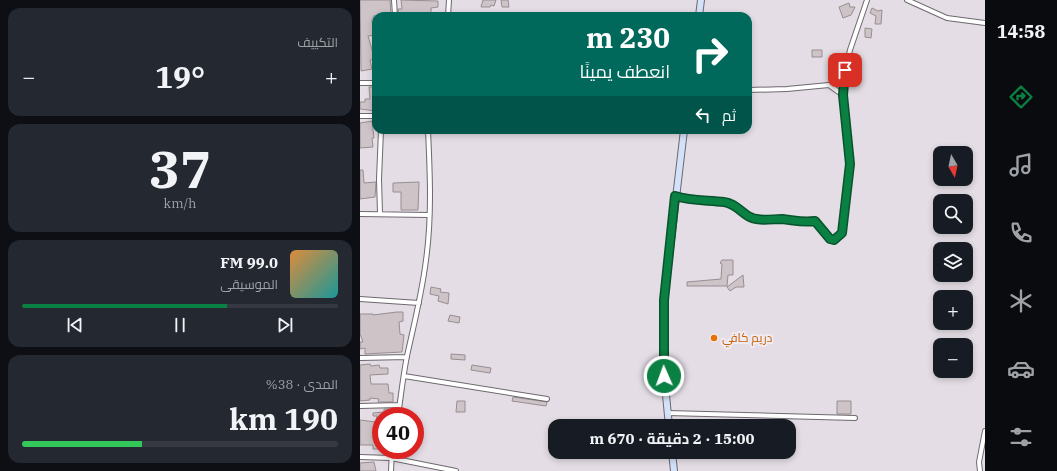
<!DOCTYPE html>
<html lang="ar">
<meta charset="utf-8">
<style>
body{margin:0;font-family:"IBM Plex Serif",Cairo,serif;background:#242831;color:#f1f3f6;direction:rtl;height:100vh;display:flex;flex-direction:column;font-size:15px;white-space:nowrap}
*{box-sizing:border-box;margin:0}
p{font-size:13px;color:#9ea1a6}
.icon{flex:none;width:22px;height:22px;fill:none;stroke:currentColor;stroke-width:2;stroke-linecap:round;stroke-linejoin:round}
.map{position:relative;flex:1;overflow:hidden;direction:ltr}
.sheet{display:flex;flex-direction:column;gap:8px;padding:8px;background:#0d0f14;width:360px}
.sheet>*{flex:none}
.top-card{position:absolute;left:12px;top:12px;width:380px;height:122px;border-radius:12px;box-shadow:0 2px 6px #0003;direction:rtl;background:#00695c;color:#fff;overflow:hidden}
.needle{width:26px;rotate:171deg}
.fabs{position:absolute;left:573px;top:146px;display:grid;gap:8px}
.fabs a{display:grid;place-items:center;width:40px;height:40px;border-radius:8px;background:#171b24;box-shadow:0 2px 6px #0003;font-size:20px}
.speed{position:absolute;left:12px;top:407px;display:flex;gap:8px;font-size:20px;font-weight:700;text-align:center}
.speed>*{display:grid;place-content:center;width:52px;height:52px;border-radius:50%;background:#171b24;box-shadow:0 2px 6px #0003;line-height:1}
.speed .limit{border:6px solid #d22;background:#fff;color:#111}
.pin{position:absolute;display:grid;place-items:center;width:34px;height:34px;color:#fff;margin:-17px;border-radius:8px;box-shadow:0 2px 6px #0006}
.me{position:absolute;width:44px;margin:-22px;rotate:358deg;stroke-linejoin:round;filter:drop-shadow(0 0 3px #0008)}
.turn{display:flex;align-items:center;gap:14px;height:84px;padding:0 16px;font-size:18px}
.turn .icon{width:52px;height:52px;stroke-width:2.5}
.turn b{display:block;font-size:28px;line-height:34px}
.then{display:flex;align-items:center;height:38px;padding:0 16px;background:#0003;gap:8px;font-size:15px}
.big{font-size:30px;font-weight:700;line-height:1.1}
.sheet .tile{flex:1;display:flex;flex-direction:column;justify-content:center;gap:6px;min-width:0;padding:0 14px;border-radius:12px;background:#242831}
.sheet .dial{align-items:center;gap:0}
.dial b{font-size:52px;line-height:1}
.song{display:flex;align-items:center;gap:12px}
.cover{width:48px;height:48px;border-radius:6px;background:linear-gradient(135deg,hsl(30 70% 55%),hsl(180 70% 35%))}
.played{height:4px;border-radius:2px;background:linear-gradient(90deg,#0b8043 65%,#363941 65%)}
.keys{display:flex;justify-content:space-around;direction:ltr}
.heat{display:flex;justify-content:space-between;align-items:center;font-size:22px;direction:ltr}
.charge{height:6px;border-radius:3px;background:linear-gradient(90deg,#34c759 38%,#363941 0)}
.trip{position:absolute;left:188px;top:419px;width:248px;height:40px;border-radius:12px;background:#171b24;box-shadow:0 2px 6px #0003;font-weight:700;line-height:40px;text-align:center;direction:rtl}
main{display:flex;flex:1;min-height:0}
.tabs{display:flex;flex-direction:column;width:72px;justify-content:space-around;align-items:center;background:#090b0e;color:#9ea1a6}
.tabs .icon{width:28px;height:28px}
.tabs .current{color:#0b8043}
.tabs b{font-size:18px;color:#f1f3f6}
.map>svg:first-child{display:block}
.building{fill:#cec4c8;stroke:#978e91}
.lines{fill:none;stroke-linecap:round;stroke-linejoin:round}
.street-casing{stroke:#6e686f;stroke-width:6}
.secondary-casing{stroke:#6e686f;stroke-width:8}
.street{stroke:#fff;stroke-width:4}
.secondary{stroke:#d3e2fa;stroke-width:6}
.route-casing{stroke:#07532c;stroke-width:10}
.route{stroke:#0b8043;stroke-width:7}
.food-dot{fill:#e8710a;stroke:#f1ebf2;stroke-width:1.5}
.labels{text-anchor:middle;stroke-width:4;stroke-linejoin:round;paint-order:stroke}
.food-label{font-size:12px;fill:#c56008;stroke:#f1ebf2;text-anchor:start}
</style>
<main>
<nav class="tabs">
<b>14:58</b>
<svg class="icon current" aria-label="directions" viewBox="0 0 24 24"><path d="M12 3l9 9-9 9-9-9zM9 14v-3h6M13 9l2 2-2 2"/></svg>
<svg class="icon" aria-label="music" viewBox="0 0 24 24"><path d="M9 18V5l10-2v13"/><circle cx="6" cy="18" r="3"/><circle cx="16" cy="16" r="3"/></svg>
<svg class="icon" aria-label="phone" viewBox="0 0 24 24"><path d="M5 4h4l2 5-3 2q2 4 5 5l2-3 5 2v4C11 20 4 13 5 4z"/></svg>
<svg class="icon" aria-label="climate" viewBox="0 0 24 24"><path d="M12 3v18M4 7l16 10M4 17L20 7"/></svg>
<svg class="icon" aria-label="car" viewBox="0 0 24 24"><path d="M5 17H2v-5l4-1 3-4h7l3 4 3 1v5h-3M9 17h6M6 11h13"/><circle cx="7" cy="17" r="2"/><circle cx="17" cy="17" r="2"/></svg>
<svg class="icon" aria-label="filters" viewBox="0 0 24 24"><path d="M4 7h16M4 17h16"/><circle cx="9" cy="7" r="2"/><circle cx="15" cy="17" r="2"/></svg>
</nav>
<div class="map">
<svg width="625" height="471" viewBox="0 0 625 471">
<rect width="100%" height="100%" fill="#e4dde5"/>
<path class="building" d="M0 0H30L31 16H13L14 18 12 19 13 29 16 28V35L8 36 13 53H16V60H10L12 69 1 71Z
M41 0 78 1V7L71 8V16H43L42 14H39L38 9H42Z
M123 0H136L134 6 131 5 130 7H121Z
M141 0H148L149 7H142Z
M489 3 490 7H495L491 15 483 18 479 7Z
M512 8 518 11 522 10 521 24H515L516 16 510 13Z
M505 28 512 29 511 38 505 37Z
M452 50H462V57H452Z
M9 87H16V111L0 109V102H5V99H10Z
M12 121 14 138H12L13 147 0 148V123Z
M0 170H3L4 183 16 182 15 197 0 199Z
M59 182 58 210H41V192H33V183Z
M362 260H373V275H368L367 286H327V282L361 279 362 264 360 263Z
M383 275 384 287H376L370 291 367 287Z
M71 287 81 289 80 292 89 293 88 304 78 301 79 296 70 294Z
M37 312H43V321L39 322 40 334 44 335 42 352 5 354V348L0 349V342H3L0 334V314H13V315Z
M90 315 100 317 99 323 88 321Z
M91 354 105 355V360L91 359Z
M10 364 11 366 19 365 20 368H28V374L10 375 11 384H28L29 393H33V402H18L19 399 10 398V400L0 401V365Z
M112 365 131 368 130 373 111 370Z
M153 397 187 402 186 406 152 401Z
M97 401H105V412H96Z
M477 401H491V414H477Z
M24 409H30L29 416H21V425H19L18 434H21L19 449H13V445H0V420L16 422 17 416H13V413L24 412Z
M14 462 16 471H0V463Z"/>
<g class="lines">
<defs>
<path id="street" d="M34 0 35 16
M547 0 587 18 625 23
M88 16 89 0
M0 83H16
M388 90 427 89 469 85 483 95
M0 116H16
M315 196C331 201 348 200 364 202 374 203 380 211 388 216 398 222 411 219 422 219 433 220 443 222 455 221L470 239 474 240 482 233 490 164 484 110 483 79 490 50 507 0
M20 213 19 179 21 130
M0 214 69 215
M0 299 59 303
M0 358 47 357
M44 376 187 399
M0 406 39 405
M307 413 495 418
M38 416C41 396 43 376 47 356 54 324 62 293 66 260 72 217 70 174 68 130
M0 457 31 458 96 471
M31 471 32 450
M620 471 619 462 625 431"/>
<path id="secondary" d="M339 16 341 0
M309 426 303 364 304 300 324 130
M312 452 314 471"/>
</defs>
<use href="#street" class="street-casing"/>
<use href="#secondary" class="secondary-casing"/>
<use href="#street" class="street"/>
<use href="#secondary" class="secondary"/>
</g>
<g class="lines">
<defs>
<path id="route" d="M304 376V300L315 196C331 201 348 200 364 202 374 203 380 211 388 216 398 222 411 219 422 219 433 220 443 223 455 221L470 239 474 240 482 233 490 164 483 95 485 70"/>
</defs>
<use href="#route" class="route-casing"/>
<use href="#route" class="route"/>
</g>
<circle class="food-dot" cx="354" cy="338" r="4"/>
<g class="labels">
<g class="food-label">
<text x="362" y="342">دريم كافي</text>
</g>
</g>
</svg>
<div class="fabs">
<a><svg class="needle" viewBox="-14 -14 28 28"><path d="M0-13l5 13h-10z" fill="#e53935"/><path d="M0 13l5-13h-10z" fill="#9ea1a6"/></svg></a>
<a><svg class="icon" aria-label="search" viewBox="0 0 24 24"><circle cx="10" cy="10" r="6"/><path d="M15 15l6 6"/></svg></a>
<a><svg class="icon" aria-label="layers" viewBox="0 0 24 24"><path d="M12 4l9 5-9 5-9-5zM3 14l9 5 9-5"/></svg></a>
<a>+</a>
<a>−</a>
</div>
<div class="speed"><div class="limit">40</div></div>
<div class="pin" style="left:485px;top:70px;background:#d93025"><svg class="icon" aria-label="arrive" viewBox="0 0 24 24"><path d="M6 21V4h12l-3 4 3 4H6"/></svg></div>
<svg class="me" style="left:304px;top:376px" viewBox="-20 -20 40 40"><circle r="17" fill="#0b8043" stroke="#fff" stroke-width="3"/><path d="M0-11L8 9 0 5-8 9z" fill="#fff"/></svg>
<div class="trip">15:00 · 2 دقيقة · 670 m</div>
<div class="top-card">
<div class="turn"><svg class="icon" aria-label="right" viewBox="0 0 24 24"><path d="M7 20v-9h11M14 6l5 5-5 5"/></svg><div><b>230 m</b>انعطف يمينًا</div></div>
<div class="then">ثم<svg class="icon" aria-label="left" viewBox="0 0 24 24"><path d="M17 20v-9H6M10 6l-5 5 5 5"/></svg></div>
</div>
</div>
<section class="sheet">
<div class="tile"><p>التكييف</p>
<div class="heat"><a>−</a><b class="big">19°</b><a>+</a></div>
</div>
<div class="tile dial"><b>37</b><p>km/h</p></div>
<div class="tile">
<div class="song"><i class="cover"></i><div><b>99.0 FM</b><p>الموسيقى</p></div></div>
<div class="played"></div>
<div class="keys"><svg class="icon" aria-label="previous" viewBox="0 0 24 24"><path d="M18 5L8 12l10 7zM5 5v14"/></svg><svg class="icon" aria-label="pause" viewBox="0 0 24 24"><path d="M8 5v14M16 5v14"/></svg><svg class="icon" aria-label="next" viewBox="0 0 24 24"><path d="M6 5l10 7-10 7zM19 5v14"/></svg></div>
</div>
<div class="tile"><p>المدى · 38%</p><b class="big">190 km</b><div class="charge"></div></div>
</section>
</main>
